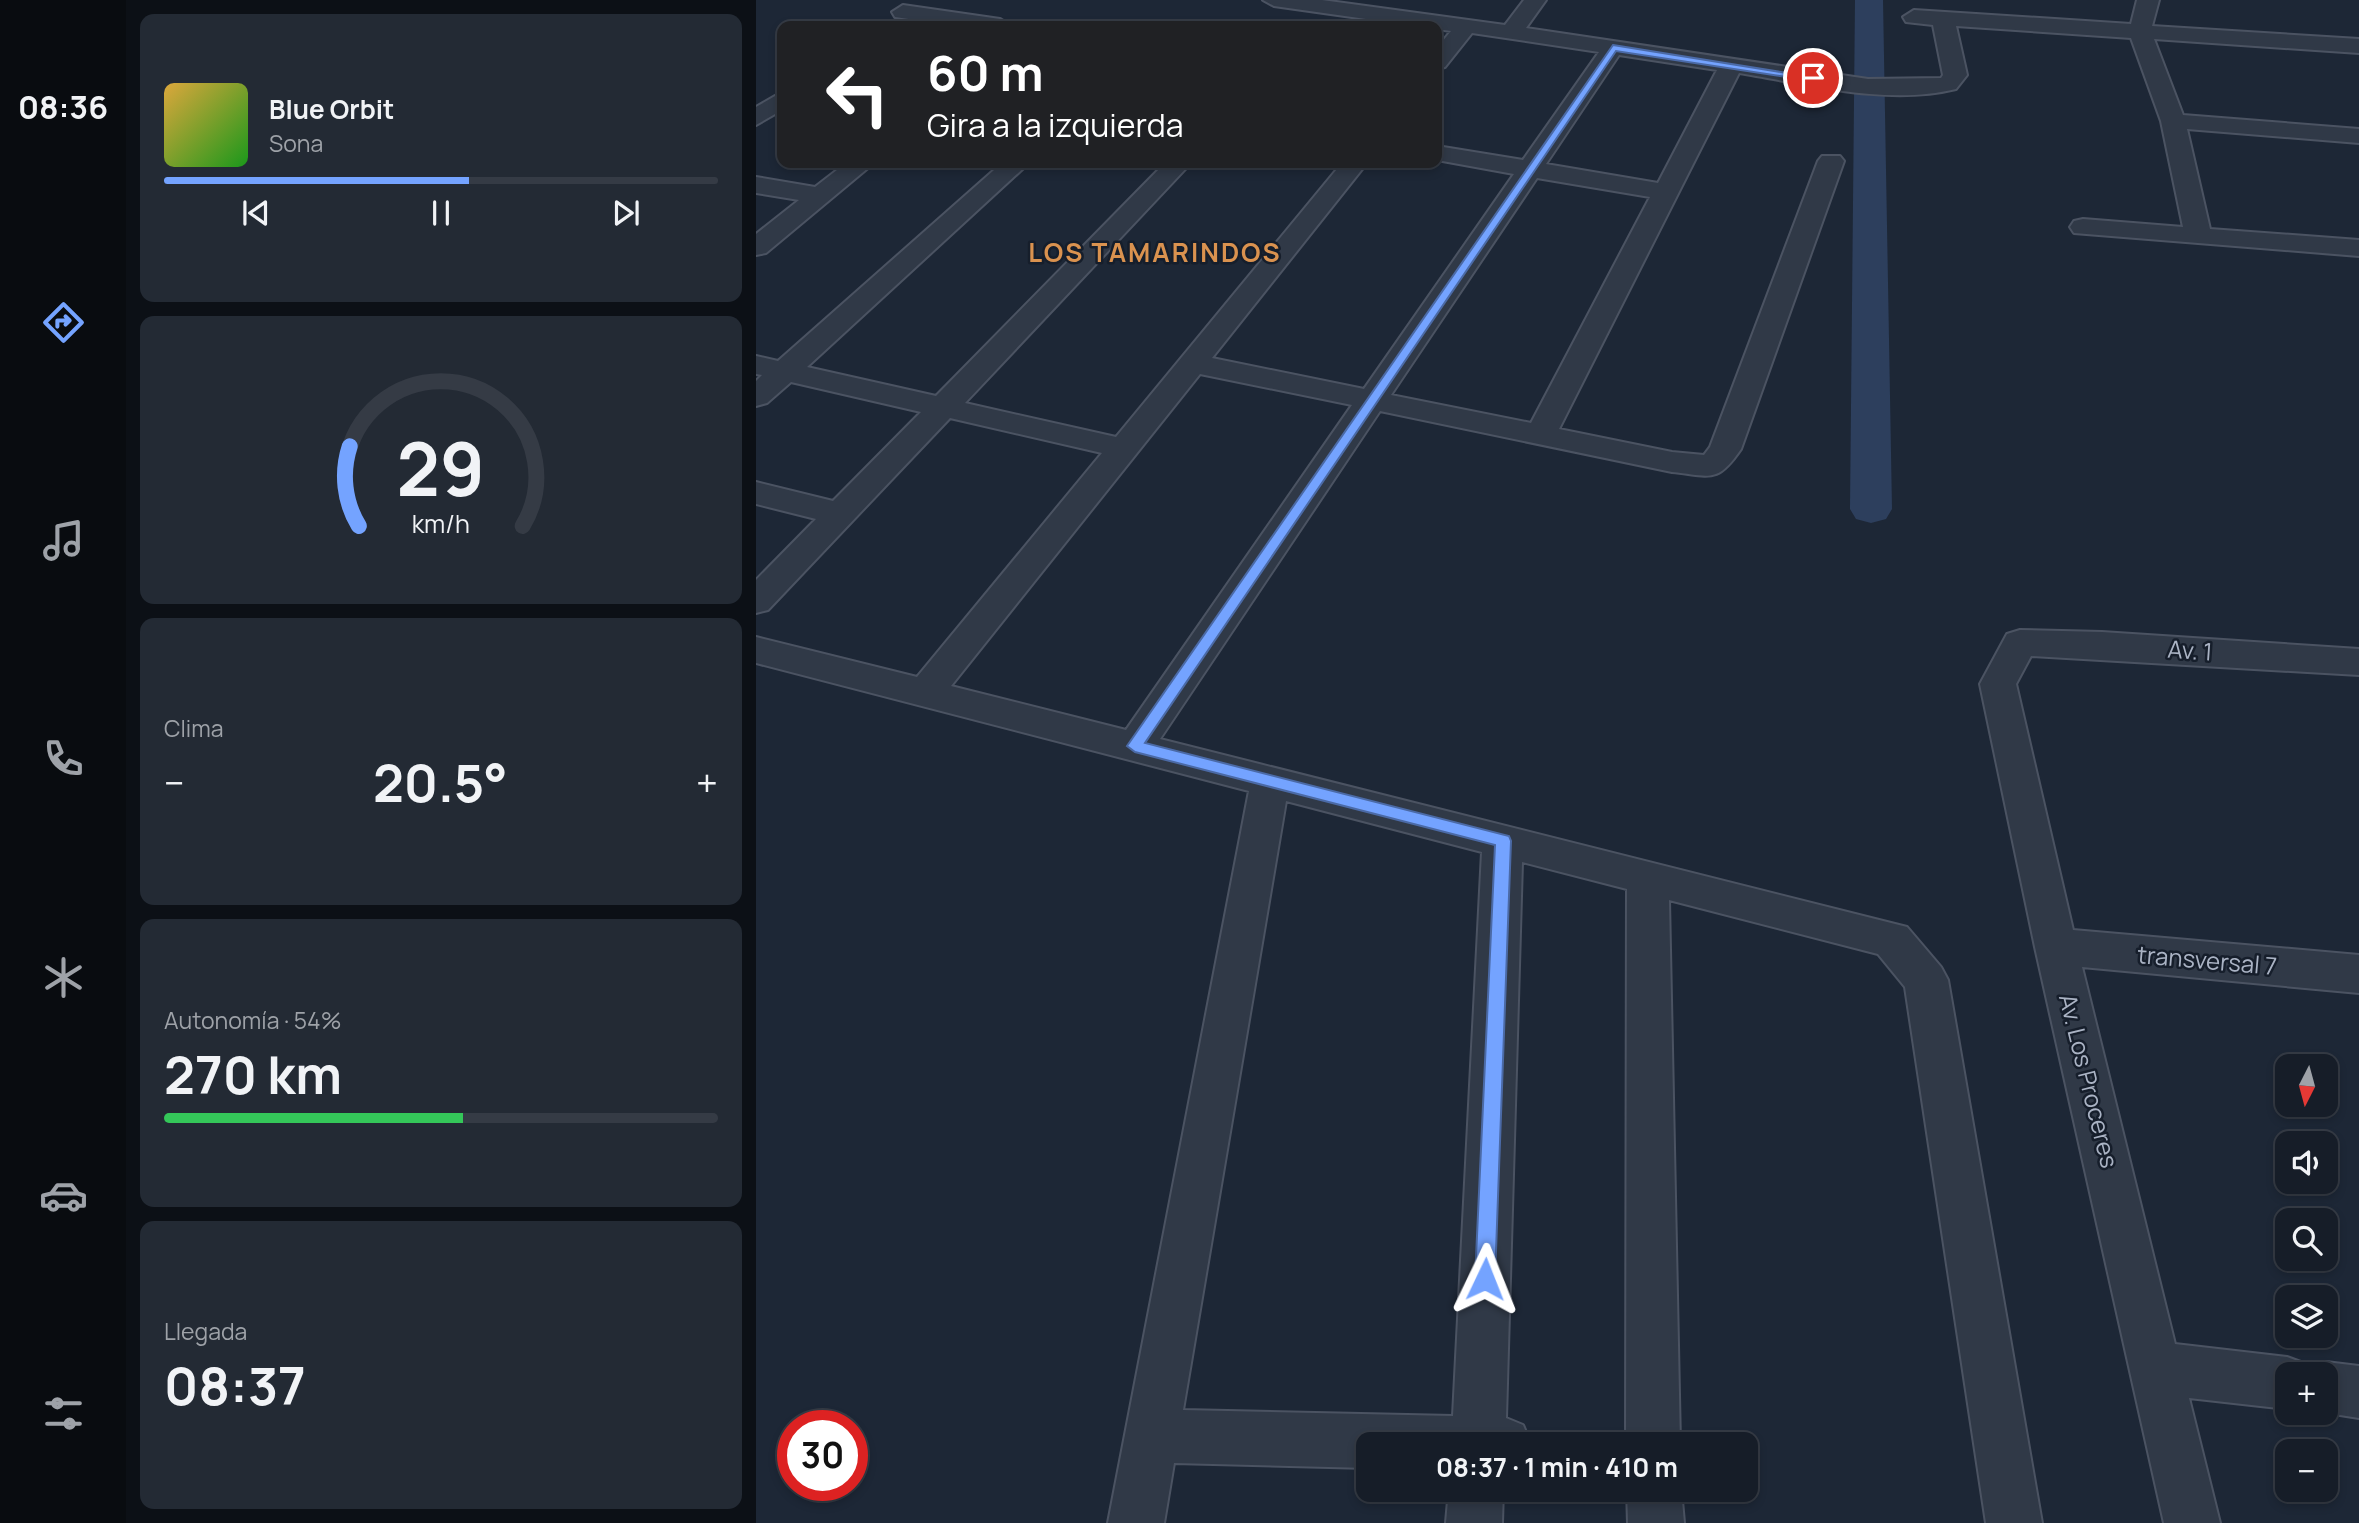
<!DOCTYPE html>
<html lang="es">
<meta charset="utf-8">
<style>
body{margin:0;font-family:Manrope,sans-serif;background:#232a34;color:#f1f3f6;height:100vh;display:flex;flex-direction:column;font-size:26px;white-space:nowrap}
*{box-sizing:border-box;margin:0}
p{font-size:23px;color:#9ea2a8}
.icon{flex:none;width:38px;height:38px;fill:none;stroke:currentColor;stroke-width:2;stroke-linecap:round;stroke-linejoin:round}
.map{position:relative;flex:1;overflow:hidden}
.panel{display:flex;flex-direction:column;gap:14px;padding:14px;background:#0c1016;width:630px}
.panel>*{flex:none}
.hud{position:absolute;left:21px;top:21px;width:665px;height:147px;border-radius:14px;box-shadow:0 4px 10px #0003,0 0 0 2px #353b45;background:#202124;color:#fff;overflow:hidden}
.needle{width:46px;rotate:186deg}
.fabs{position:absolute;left:1519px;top:1054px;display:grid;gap:14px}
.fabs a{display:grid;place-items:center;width:63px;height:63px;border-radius:14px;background:#161d28;box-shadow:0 4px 10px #0003,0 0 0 2px #353b45;font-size:35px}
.speed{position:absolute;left:21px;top:1410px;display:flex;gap:14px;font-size:35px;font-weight:700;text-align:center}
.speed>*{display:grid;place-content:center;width:91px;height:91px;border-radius:50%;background:#161d28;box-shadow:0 4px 10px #0003,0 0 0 2px #353b45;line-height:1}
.speed .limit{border:10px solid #d22;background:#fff;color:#111}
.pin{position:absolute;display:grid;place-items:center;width:60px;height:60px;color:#fff;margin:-30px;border:4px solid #fff;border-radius:50%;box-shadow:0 2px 7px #0007}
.me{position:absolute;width:77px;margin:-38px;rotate:2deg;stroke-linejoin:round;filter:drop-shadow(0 0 5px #0008)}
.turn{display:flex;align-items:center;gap:24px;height:147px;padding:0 35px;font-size:32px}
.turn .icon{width:91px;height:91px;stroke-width:2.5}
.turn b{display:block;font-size:49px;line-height:60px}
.big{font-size:52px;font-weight:700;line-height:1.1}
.panel .tile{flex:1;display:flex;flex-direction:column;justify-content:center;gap:10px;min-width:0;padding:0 24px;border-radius:14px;background:#232a34}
.panel .dial{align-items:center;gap:0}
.dial svg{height:182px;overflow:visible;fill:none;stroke:#353b45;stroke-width:7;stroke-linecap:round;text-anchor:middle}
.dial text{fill:#f1f3f6;stroke:none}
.song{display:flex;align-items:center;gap:21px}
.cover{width:84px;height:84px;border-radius:10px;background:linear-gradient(135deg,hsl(40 70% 55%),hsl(120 70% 35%))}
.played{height:7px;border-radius:4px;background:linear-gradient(90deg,#74a3ff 55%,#353b45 55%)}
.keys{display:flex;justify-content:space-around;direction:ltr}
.heat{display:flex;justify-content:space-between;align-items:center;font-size:38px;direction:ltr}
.charge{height:10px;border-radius:5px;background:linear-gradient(90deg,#34c759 54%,#353b45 0)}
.trip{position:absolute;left:600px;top:1432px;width:402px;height:70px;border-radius:14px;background:#161d28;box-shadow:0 4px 10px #0003,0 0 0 2px #353b45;font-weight:700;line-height:70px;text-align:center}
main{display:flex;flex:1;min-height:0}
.tabs{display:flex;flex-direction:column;width:126px;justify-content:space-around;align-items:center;background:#090c10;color:#9ea2a8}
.tabs .icon{width:49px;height:49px}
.tabs .selected{color:#74a3ff}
.tabs b{font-size:32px;color:#f1f3f6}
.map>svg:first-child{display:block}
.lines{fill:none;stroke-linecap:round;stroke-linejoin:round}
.canal{fill:#2d3f5d;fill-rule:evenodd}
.minor-casing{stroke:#4b5362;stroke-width:4}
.minor{fill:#303947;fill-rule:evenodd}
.route{fill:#74a3ff;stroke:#4b6aa6;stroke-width:2}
.labels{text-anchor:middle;stroke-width:5;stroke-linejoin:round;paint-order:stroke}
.street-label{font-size:24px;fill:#aab3c4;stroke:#161e2b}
.far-district-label{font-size:26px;font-weight:bold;letter-spacing:2px;fill:#da924f;stroke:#161e2b}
</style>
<main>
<nav class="tabs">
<b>08:36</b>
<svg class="icon selected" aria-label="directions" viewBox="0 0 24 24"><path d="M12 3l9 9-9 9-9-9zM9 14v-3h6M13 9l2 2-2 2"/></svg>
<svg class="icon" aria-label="music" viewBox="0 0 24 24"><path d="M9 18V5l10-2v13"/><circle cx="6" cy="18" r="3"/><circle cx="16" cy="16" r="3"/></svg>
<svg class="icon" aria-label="phone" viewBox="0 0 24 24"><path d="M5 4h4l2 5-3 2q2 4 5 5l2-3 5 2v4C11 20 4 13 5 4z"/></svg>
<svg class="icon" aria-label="climate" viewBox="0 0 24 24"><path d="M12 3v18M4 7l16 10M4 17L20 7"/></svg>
<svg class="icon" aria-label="car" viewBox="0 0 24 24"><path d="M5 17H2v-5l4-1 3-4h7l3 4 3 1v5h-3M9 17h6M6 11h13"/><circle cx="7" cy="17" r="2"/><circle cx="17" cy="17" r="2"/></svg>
<svg class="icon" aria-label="filters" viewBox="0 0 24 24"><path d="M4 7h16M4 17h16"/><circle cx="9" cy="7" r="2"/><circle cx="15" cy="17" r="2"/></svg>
</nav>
<section class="panel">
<div class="tile">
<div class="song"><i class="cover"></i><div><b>Blue Orbit</b><p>Sona</p></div></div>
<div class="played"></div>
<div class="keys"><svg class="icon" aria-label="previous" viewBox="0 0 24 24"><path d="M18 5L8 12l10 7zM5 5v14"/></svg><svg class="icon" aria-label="pause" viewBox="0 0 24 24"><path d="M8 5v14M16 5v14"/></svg><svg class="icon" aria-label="next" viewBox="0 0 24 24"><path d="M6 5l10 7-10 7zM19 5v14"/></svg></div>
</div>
<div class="tile dial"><svg viewBox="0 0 100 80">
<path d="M14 69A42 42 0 1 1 86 69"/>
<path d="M14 69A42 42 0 0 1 10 34" stroke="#74a3ff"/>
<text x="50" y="56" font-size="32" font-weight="700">29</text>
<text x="50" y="72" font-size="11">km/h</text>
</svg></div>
<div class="tile"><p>Clima</p>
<div class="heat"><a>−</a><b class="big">20.5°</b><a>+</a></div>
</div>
<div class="tile"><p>Autonomía · 54%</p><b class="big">270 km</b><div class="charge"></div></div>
<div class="tile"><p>Llegada</p><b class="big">08:37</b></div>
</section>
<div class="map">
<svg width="1603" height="1523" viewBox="0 0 1603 1523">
<rect width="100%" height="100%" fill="#1d2736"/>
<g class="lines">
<path class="canal" d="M1099 0H1127L1136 509 1130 519 1115 523 1100 519 1094 509Z"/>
<defs>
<path id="minor" d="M507 0H566L749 25 768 0H790L770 28 1112 79 1185 78 1187 75 1177 25 1150 22 1147 17 1158 10 1375 24 1381 0H1403L1396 26 1603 39V53L1398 39 1427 115 1603 129V143L1431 129 1454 229 1603 240V256L1318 233 1314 227 1318 221 1327 219 1427 227 1405 121 1375 38 1200 26 1211 75 1200 89C1131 106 1052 84 983 73L803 429 916 452 948 455 954 447 1062 161 1066 156H1084L1088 161 985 449C961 484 955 476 916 472L624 411 404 739 1151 927 1185 967 1192 980 1286 1523H1230L1149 987 1122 954 913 900 924 1444H870L871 889 766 862 750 1418 767 1425 775 1444H612V1468L418 1463 408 1523H352L493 791 0 663V637L161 677 346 453 194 418 12 610 0 613V580L60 519 0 504V482L77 501 165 412 35 382 11 403 0 406V381L6 375 0 374V356L22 361 246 163H273L51 367 180 396 409 163H435L209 403 360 437 586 163H611L456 358 608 389 758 174 681 160V146L767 160 843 52 716 33 689 67 681 69V48L695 31 518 6ZM863 55 961 70 902 183 790 164ZM781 178 894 197 775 423 635 395ZM444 374 596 405 370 730 195 686ZM530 801 726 852 697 1416 427 1410Z
M147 5 244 19 255 26H200L139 17 136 12Z
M26 92V110L0 125V107Z
M90 163H118L10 253 0 255V234L43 200 0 193V177L59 187Z
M1264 630 1346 632 1603 649V675L1275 656 1260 684 1317 930 1603 955V993L1326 967 1419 1344 1531 1357 1550 1364 1552 1369 1570 1362 1603 1366V1418L1565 1412H1570V1374H1531V1409L1433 1398 1464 1523H1408L1279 947 1224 684 1251 634Z
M693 1489H747L746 1523H690Z
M871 1489H925L928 1523H872Z"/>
</defs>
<use href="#minor" class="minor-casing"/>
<use href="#minor" class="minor"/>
</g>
<path class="route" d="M857 45 1062 78 1057 81 860 51 389 743 753 836 755 841 739 1279 736 1286 729 1289 722 1286 719 1279 739 845 379 752 371 746Z"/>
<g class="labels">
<g class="street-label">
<text transform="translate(1434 651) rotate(4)" y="8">Av. 1</text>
<text transform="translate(1451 961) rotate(5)" y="8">transversal 7</text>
<text transform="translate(1332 1081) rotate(76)" y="8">Av. Los Proceres</text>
</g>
<g class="far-district-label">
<text x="399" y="262">LOS TAMARINDOS</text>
</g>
</g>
</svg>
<div class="fabs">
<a><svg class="needle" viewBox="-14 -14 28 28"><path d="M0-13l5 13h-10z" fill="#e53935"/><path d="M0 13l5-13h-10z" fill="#9ea2a8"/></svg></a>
<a><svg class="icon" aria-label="sound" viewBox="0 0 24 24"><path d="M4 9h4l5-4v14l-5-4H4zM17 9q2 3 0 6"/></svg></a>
<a><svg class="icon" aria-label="search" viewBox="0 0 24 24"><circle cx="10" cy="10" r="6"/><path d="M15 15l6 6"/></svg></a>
<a><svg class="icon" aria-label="layers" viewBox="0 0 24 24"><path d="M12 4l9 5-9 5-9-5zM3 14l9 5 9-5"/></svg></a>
<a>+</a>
<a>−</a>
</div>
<div class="speed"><div class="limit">30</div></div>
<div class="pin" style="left:1057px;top:78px;background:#d93025"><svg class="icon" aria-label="arrive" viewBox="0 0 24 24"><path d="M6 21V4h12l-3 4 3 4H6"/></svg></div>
<svg class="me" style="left:729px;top:1279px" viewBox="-20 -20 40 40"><path d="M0-17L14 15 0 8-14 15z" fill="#74a3ff" stroke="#fff" stroke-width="4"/></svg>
<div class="trip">08:37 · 1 min · 410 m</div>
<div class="hud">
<div class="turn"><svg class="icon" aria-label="left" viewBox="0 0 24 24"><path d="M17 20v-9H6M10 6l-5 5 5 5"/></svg><div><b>60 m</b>Gira a la izquierda</div></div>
</div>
</div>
</main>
